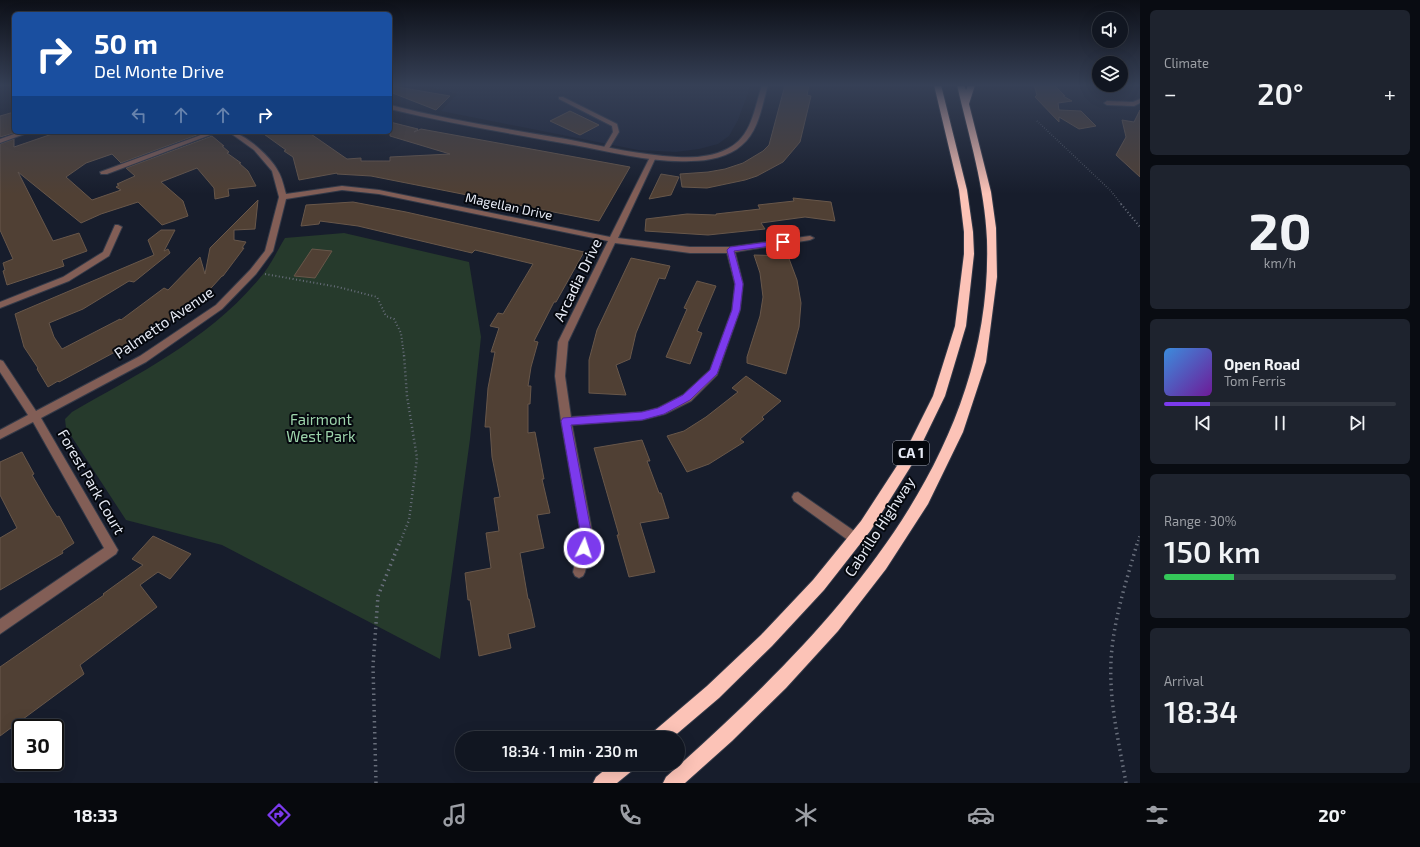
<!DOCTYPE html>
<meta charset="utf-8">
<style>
body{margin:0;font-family:"Exo 2",sans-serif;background:#1e232e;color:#f1f3f6;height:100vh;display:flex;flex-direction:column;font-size:15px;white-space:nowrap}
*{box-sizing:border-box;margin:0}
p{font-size:13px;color:#9c9fa5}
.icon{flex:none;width:22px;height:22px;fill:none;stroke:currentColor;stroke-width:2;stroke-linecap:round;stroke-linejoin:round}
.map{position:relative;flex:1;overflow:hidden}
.side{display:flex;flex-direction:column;gap:10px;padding:10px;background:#090c12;width:280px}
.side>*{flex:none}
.top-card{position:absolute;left:12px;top:12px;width:380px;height:122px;border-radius:6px;box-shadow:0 4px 16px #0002,0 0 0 1px #30353f;background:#1a4fa0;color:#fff;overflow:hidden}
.buttons{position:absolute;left:1092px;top:12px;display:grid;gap:8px}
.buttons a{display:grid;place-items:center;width:36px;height:36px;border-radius:50%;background:#111621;box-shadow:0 4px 16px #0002,0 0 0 1px #30353f;font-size:20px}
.speed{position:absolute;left:12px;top:719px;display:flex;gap:8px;font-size:20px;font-weight:700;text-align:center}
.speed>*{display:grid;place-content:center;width:52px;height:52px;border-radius:50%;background:#111621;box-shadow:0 4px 16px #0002,0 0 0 1px #30353f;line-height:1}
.speed .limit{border:2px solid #111;border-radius:6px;background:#fff;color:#111}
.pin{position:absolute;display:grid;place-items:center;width:34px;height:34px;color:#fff;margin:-17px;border-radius:8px;box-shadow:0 2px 6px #0006}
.me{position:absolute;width:44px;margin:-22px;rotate:4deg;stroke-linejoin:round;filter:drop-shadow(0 0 3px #0008)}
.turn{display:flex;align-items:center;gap:14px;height:84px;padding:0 16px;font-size:18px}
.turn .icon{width:52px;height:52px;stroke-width:2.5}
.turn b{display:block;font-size:28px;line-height:34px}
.lanes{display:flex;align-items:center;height:38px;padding:0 16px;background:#0003;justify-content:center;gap:20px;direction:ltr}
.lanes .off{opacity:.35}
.big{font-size:30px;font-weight:600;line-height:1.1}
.side .card{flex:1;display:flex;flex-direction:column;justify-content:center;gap:6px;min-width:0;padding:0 14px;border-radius:6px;background:#1e232e}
.side .dial{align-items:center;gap:0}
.dial b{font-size:52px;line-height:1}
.song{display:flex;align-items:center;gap:12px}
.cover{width:48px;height:48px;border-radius:6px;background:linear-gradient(135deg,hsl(210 70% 55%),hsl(280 70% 35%))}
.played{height:4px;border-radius:2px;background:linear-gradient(90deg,#7c3aed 20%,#30353f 20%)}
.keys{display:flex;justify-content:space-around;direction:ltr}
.heat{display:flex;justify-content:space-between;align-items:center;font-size:22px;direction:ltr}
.charge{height:6px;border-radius:3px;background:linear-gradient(90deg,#34c759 30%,#30353f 0)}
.trip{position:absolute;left:455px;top:731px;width:230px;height:40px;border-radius:20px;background:#111621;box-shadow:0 4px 16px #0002,0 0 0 1px #30353f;font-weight:600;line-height:40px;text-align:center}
.tab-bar{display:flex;height:64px;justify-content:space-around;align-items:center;background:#07090d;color:#9c9fa5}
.tab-bar .icon{width:28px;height:28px}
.tab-bar .current{color:#7c3aed}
.tab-bar b{font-size:18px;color:#f1f3f6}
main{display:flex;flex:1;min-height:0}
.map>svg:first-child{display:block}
.built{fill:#1c2439}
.green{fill:#263a2c}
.building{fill:#504034;stroke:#68574a}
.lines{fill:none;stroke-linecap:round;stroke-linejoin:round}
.service-casing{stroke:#343a48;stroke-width:2}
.minor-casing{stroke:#343a48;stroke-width:2}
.tertiary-casing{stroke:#343a48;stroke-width:2}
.motorway-casing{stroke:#343a48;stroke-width:2}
.path-far3{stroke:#686e7b;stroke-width:1.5;stroke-dasharray:0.5 2;stroke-linecap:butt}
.path-far2{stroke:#686e7b;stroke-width:2;stroke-dasharray:1 2.5;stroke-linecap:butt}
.path-far1{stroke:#686e7b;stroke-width:2.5;stroke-dasharray:1 3;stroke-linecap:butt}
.path{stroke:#686e7b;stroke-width:3.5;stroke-dasharray:1.5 4;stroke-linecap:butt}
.service{fill:#825e56;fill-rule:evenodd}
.minor{fill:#825e56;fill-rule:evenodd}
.tertiary{fill:#825e56;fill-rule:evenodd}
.motorway{fill:#fcc3b7;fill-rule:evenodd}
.route{fill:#7c3aed;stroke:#51269a}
.labels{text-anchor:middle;stroke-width:4;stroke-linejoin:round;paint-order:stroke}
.far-street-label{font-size:13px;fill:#e6eaf5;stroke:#05080e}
.shield{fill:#05080e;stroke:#a2a6b0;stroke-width:1}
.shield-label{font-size:14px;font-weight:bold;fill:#e6eaf5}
.street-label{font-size:15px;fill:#e6eaf5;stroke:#05080e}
.park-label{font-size:15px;fill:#9ed5ac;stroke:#05080e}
</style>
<main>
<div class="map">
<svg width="1140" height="783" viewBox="0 0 1140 783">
<rect width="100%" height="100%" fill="#171d2c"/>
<path class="built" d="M424 85H751L738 120 729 136 718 144 699 149 676 152 638 150 441 111 457 94Z"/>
<path class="green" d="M344 233 469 262 481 337 470 439 440 659 222 545 126 520 66 428 65 419 72 412C138 374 209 339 259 279 270 267 277 251 285 238Z"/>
<path class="building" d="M785 85H809L807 95 811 96 800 142 783 162 757 176 745 180 707 188 682 187 680 174 708 172 725 169 743 163 763 151 769 145Z
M1034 85H1054L1065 96H1063L1072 101 1058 103 1059 110 1081 111 1096 126 1079 129 1059 117V122L1035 97 1037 95Z
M392 86 450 96 436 110 390 92Z
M1140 110V177L1116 155 1126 137 1122 120 1134 122Z
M570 111 599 125 580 135 550 121Z
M14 112V133L0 137V116Z
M390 122 418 129 414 132 421 129 630 167 599 221 371 176 337 174V173L299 180 293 157 284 151 286 150 261 132H308L347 159 361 158V161H390V157L450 154 390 136Z
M58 132H205L121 163 112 154 86 163 66 177 92 200 121 190 116 187 119 185 117 184 135 176 126 168 212 136 224 146H222L229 152 227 153 241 163H239L248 171 256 186 228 189 229 196 215 199 214 188 197 168 161 182 183 201 188 216 162 225 138 202 101 214 81 223 18 172 53 241 79 233 87 251 62 260 64 266 7 285 3 271 5 270 3 263 13 259 0 230V144L14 139V147Z
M661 174 679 177 671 195 649 199Z
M793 198 831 202 835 221 805 217 761 223 765 229 708 235 645 231 646 219 687 214 716 215V214L760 209 758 205 794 201Z
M258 200 255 229 234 230V240L246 242 242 248H244L223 276H222L202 298V296L179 315H177L154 332 116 354 115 352 59 382 58 381 48 387 37 369 38 368 24 347 15 314 154 255 148 240 161 230H175L164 251 168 249 170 253 134 282 129 281 83 309 49 323 54 337 62 349 120 319 121 320 164 288 168 290 200 257 205 274 210 248Z
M353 202 406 212 584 252 556 302H554L534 341 538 342 531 367 528 386H531L530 404H528V433L535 432 544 479H542L550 513 537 515 544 548 520 553 528 599H529L535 627 508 634 511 648 479 656 470 600H468L465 573 491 568 486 533 499 531 494 498 500 497 492 457 490 427H485L488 388 495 352H491L499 328 490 326 498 313 503 314 533 264 475 250 472 253 358 226 320 221 319 224 301 226 306 205Z
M312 249 332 251 315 278 294 276Z
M754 255 788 256 797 280 801 303 799 327 786 374 747 363V357L760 316 763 297 760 273Z
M631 258 670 266 665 279 659 278 644 314 636 333 630 359 616 365 626 395 589 393V360L597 330Z
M697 281 716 286 697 331 702 333 690 364 666 357 687 309 684 308Z
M746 376 781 401 762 417 764 419 740 439 744 442 709 464 687 472 667 436 684 431 706 417 738 392 732 388Z
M642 440 650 461H647L659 493H661L669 518 640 523 655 572 629 577 617 535H619L594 448Z
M22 452 34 474 32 475 50 506 57 517 59 516 74 543 62 551 63 553 0 590V538L17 528 0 495V462Z
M153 536 191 554 170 579 158 572 140 585 157 607 80 665 84 674 0 736V667L104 595 103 594 143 565 132 559Z"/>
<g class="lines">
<defs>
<path id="service" d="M559 97H563L617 124 619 132 608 150 603 149 613 132 612 126 559 99Z
M798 492 860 535 862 539 860 543 856 545 852 543 794 501 792 497 794 493Z"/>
<path id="minor" d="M1140 99V103L1134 106 1107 105 1104 103 1107 101 1133 102Z
M20 132H30L0 143V139Z
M209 132H218L107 174H101L100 172Z
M229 132C244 132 271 157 278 171 282 177 284 187 286 194L342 186 379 190 610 237 650 157 653 155 656 157 618 238 690 247H730L810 236 814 238 810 240 735 252 743 284 740 310 717 375 691 401 665 414 642 420 572 425 593 536 585 572 583 576 579 578 575 576 573 572 581 536 561 421 555 376 558 342 608 241 379 194 342 190 286 199 273 251 256 274 222 309 146 362 41 418 118 550 116 554 0 634V619L104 548 33 422 0 439V430L28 415 0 372V360L3 361 36 411 140 356 216 305 250 270 265 251 279 197 272 171 254 150ZM615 243 690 253H727L735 284 732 310 710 370 683 395 658 408 642 412 571 417 565 376 568 342Z
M115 225H118L122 227 109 256 69 281 0 308V302L63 277 103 252Z"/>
<path id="tertiary" d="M762 85H768C762 105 759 131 742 145 729 157 708 161 691 161 652 163 612 152 574 145 513 134 451 124 390 109V105C448 120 507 129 566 139 602 146 639 155 677 157 693 158 712 157 727 149 752 137 754 109 762 85Z"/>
<path id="motorway" d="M934 85H941L967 190 973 232 974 254 966 326 945 396 911 466 871 530 824 590 772 646 719 698 672 738H650L653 732 707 686 761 635 813 580 861 521 902 458 933 396 955 326 964 254V232L959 190Z
M957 85H964L966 90 968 85H975L969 104 991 192 996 228 997 277 986 362 963 432 928 504 886 569 838 631 786 688 732 741 685 783H663L666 777C823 637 994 466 987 240 985 187 969 137 957 85Z
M612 764H636L633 770 617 783H593L596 777Z"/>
</defs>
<use href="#service" class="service-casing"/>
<use href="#minor" class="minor-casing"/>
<use href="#tertiary" class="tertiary-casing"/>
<use href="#motorway" class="motorway-casing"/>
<path class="path-far3" d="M1037 121 1110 190 1122 205"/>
<path class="path-far2" d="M1121 204 1140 227
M265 274 338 287 377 297 386 316 394 319 401 333 404 356"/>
<path class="path-far1" d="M399 545 409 520 417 458 407 396 404 355
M1137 545 1140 534"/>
<path class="path" d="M376 783 373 666 378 596 399 544
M1126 783C1119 743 1109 702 1111 661 1113 621 1126 582 1137 544"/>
<use href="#service" class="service"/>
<use href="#minor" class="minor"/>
<use href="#tertiary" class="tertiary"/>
<use href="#motorway" class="motorway"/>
</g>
<linearGradient id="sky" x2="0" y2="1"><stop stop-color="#0d1018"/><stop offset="0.44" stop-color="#364056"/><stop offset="1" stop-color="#364056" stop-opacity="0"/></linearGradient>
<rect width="1140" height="194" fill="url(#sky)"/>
<path class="route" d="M783 240H786V244L734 251 743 284 740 310 717 374 690 400 664 414 642 420 571 425 592 536 588 551 584 553 580 551 579 548 581 536 561 421 563 418 642 412 658 408 683 395 710 370 732 310 735 284 727 250 730 247Z"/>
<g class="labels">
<g class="far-street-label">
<text transform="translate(509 206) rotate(12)" y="5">Magellan Drive</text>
</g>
<rect class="shield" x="893" y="441" width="36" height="24" rx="3"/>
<g class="shield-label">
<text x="911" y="458">CA 1</text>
</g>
<g class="street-label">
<text transform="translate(578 280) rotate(-64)" y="5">Arcadia Drive</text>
<text transform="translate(164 323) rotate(-34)" y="5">Palmetto Avenue</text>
<text transform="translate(91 482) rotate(60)" y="5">Forest Park Court</text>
<text transform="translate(880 527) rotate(-57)" y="5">Cabrillo Highway</text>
</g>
<g class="park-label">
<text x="321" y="425">Fairmont<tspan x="321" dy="17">West Park</tspan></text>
</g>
</g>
</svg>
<div class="buttons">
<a><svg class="icon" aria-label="sound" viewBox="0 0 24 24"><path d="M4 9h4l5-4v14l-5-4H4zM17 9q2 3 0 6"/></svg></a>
<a><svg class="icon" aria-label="layers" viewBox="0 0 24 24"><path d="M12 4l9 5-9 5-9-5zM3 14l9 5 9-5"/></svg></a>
</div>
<div class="speed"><div class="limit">30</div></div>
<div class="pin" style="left:783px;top:242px;background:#d93025"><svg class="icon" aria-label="arrive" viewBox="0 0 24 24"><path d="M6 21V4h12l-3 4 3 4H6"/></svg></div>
<svg class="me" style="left:584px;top:548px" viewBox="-20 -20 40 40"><circle r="17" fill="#7c3aed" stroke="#fff" stroke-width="3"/><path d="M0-11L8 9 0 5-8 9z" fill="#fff"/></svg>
<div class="trip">18:34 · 1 min · 230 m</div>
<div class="top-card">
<div class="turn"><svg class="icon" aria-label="right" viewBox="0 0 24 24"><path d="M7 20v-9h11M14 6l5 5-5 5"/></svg><div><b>50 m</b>Del Monte Drive</div></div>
<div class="lanes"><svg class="icon off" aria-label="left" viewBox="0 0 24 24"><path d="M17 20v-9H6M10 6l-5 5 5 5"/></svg><svg class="icon off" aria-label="ahead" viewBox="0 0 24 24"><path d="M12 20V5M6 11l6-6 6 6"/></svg><svg class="icon off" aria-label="ahead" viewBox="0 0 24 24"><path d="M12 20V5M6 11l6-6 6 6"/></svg><svg class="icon" aria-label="right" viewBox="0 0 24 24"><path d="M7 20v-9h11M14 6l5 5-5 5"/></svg></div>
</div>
</div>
<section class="side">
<div class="card"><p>Climate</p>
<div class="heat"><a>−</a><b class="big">20°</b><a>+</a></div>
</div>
<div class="card dial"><b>20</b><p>km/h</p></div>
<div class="card">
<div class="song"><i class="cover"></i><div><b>Open Road</b><p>Tom Ferris</p></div></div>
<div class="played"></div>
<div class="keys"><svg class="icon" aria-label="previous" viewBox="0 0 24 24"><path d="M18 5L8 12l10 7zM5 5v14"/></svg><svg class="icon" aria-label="pause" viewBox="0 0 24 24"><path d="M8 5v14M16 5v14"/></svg><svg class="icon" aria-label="next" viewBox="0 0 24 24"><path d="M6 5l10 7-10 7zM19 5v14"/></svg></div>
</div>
<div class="card"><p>Range · 30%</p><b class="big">150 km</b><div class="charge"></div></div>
<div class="card"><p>Arrival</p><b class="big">18:34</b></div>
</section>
</main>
<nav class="tab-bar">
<b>18:33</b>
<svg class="icon current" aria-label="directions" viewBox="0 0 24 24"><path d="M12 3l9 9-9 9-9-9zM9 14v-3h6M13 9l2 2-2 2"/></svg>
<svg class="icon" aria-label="music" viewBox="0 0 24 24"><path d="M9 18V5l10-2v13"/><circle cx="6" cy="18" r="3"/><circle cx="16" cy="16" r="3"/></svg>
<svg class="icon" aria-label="phone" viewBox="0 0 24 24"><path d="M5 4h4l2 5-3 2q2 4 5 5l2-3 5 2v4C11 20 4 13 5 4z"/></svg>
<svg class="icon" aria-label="climate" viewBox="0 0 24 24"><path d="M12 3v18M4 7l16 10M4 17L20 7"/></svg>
<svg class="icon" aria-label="car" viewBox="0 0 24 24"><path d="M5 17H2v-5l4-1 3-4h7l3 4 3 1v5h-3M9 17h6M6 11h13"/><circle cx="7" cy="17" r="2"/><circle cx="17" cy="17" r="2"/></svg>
<svg class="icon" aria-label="filters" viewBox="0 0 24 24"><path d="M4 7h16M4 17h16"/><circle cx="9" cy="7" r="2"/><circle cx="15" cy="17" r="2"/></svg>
<b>20°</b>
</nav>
